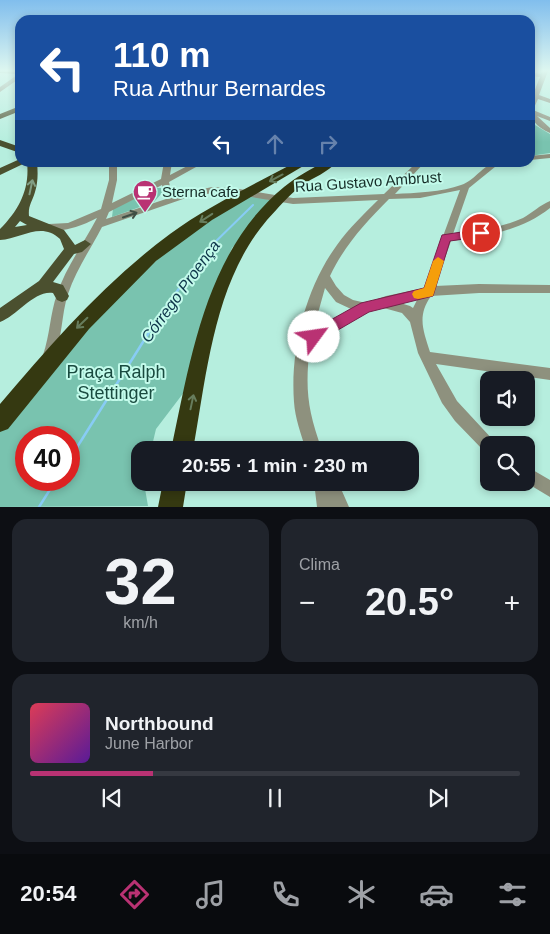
<!DOCTYPE html>
<html lang="pt">
<meta charset="utf-8">
<style>
body{margin:0;font-family:Arial,sans-serif;background:#20242c;color:#f1f3f6;height:100vh;display:flex;flex-direction:column;font-size:19px;white-space:nowrap}
*{box-sizing:border-box;margin:0}
p{font-size:16px;color:#9ea1a6}
.icon{flex:none;width:28px;height:28px;fill:none;stroke:currentColor;stroke-width:2;stroke-linecap:round;stroke-linejoin:round}
.map{position:relative;height:507px;overflow:hidden}
.details{display:flex;flex-direction:column;gap:12px;padding:12px;background:#0d0f14;flex:1}
.details>*{flex:none}
.top-card{position:absolute;left:15px;top:15px;width:520px;height:152px;border-radius:15px;box-shadow:0 2px 8px #0003;background:#1a4fa0;color:#fff;overflow:hidden}
.fabs{position:absolute;left:480px;top:371px;display:grid;gap:10px}
.fabs a{display:grid;place-items:center;width:55px;height:55px;border-radius:10px;background:#171b24;box-shadow:0 2px 8px #0003;font-size:25px}
.speed{position:absolute;left:15px;top:426px;display:flex;gap:10px;font-size:25px;font-weight:700;text-align:center}
.speed>*{display:grid;place-content:center;width:65px;height:65px;border-radius:50%;background:#171b24;box-shadow:0 2px 8px #0003;line-height:1}
.speed .limit{border:8px solid #d22;background:#fff;color:#111}
.pin{position:absolute;display:grid;place-items:center;width:42px;height:42px;color:#fff;margin:-21px;border:2px solid #fff;border-radius:50%;box-shadow:0 1px 5px #0007}
.me{position:absolute;width:55px;margin:-28px;rotate:59deg;stroke-linejoin:round;filter:drop-shadow(0 0 4px #0008)}
.turn{display:flex;align-items:center;gap:18px;height:105px;padding:0 15px;font-size:22px}
.turn .icon{width:65px;height:65px;stroke-width:2.5}
.turn b{display:block;font-size:35px;line-height:42px}
.lanes{display:flex;align-items:center;height:48px;padding:0 15px;background:#0003;justify-content:center;gap:25px;direction:ltr}
.lanes .off{opacity:.35}
.big{font-size:38px;font-weight:700;line-height:1.1}
.details .tile{flex:1;display:flex;flex-direction:column;justify-content:center;gap:8px;min-width:0;padding:0 18px;border-radius:15px;background:#20242c}
.details .dial{align-items:center;gap:0}
.dial b{font-size:65px;line-height:1}
.song{display:flex;align-items:center;gap:15px}
.cover{width:60px;height:60px;border-radius:8px;background:linear-gradient(135deg,hsl(350 70% 55%),hsl(270 70% 35%))}
.played{height:5px;border-radius:2px;background:linear-gradient(90deg,#b93273 25%,#363941 25%)}
.keys{display:flex;justify-content:space-around;direction:ltr}
.heat{display:flex;justify-content:space-between;align-items:center;font-size:28px;direction:ltr}
.details .tiles{flex:1;display:grid;gap:12px;grid-template-columns:1fr 1fr}
.tile:last-child{grid-column:span 2}
.trip{position:absolute;left:131px;top:441px;width:288px;height:50px;border-radius:15px;background:#171b24;box-shadow:0 2px 8px #0003;font-weight:700;line-height:50px;text-align:center}
.tab-bar{display:flex;height:80px;justify-content:space-around;align-items:center;background:#090b0e;color:#9ea1a6}
.tab-bar .icon{width:35px;height:35px}
.tab-bar .selected{color:#b93273}
.tab-bar b{font-size:22px;color:#f1f3f6}
.map>svg:first-child{display:block}
.green{fill:#79c3af;fill-rule:evenodd}
.lines{fill:none;stroke-linecap:round;stroke-linejoin:round}
.stream-far1{stroke:#88ccf5;stroke-width:2}
.stream{stroke:#88ccf5;stroke-width:2.5}
.minor{fill:#8e917e;fill-rule:evenodd}
.major{fill:#4b502f;fill-rule:evenodd}
.highway{fill:#353911;fill-rule:evenodd}
.oneway{stroke:#677d5d}
.oneway2{stroke:#819d84}
.oneway3{stroke:#3f4f45}
.route{fill:#b93273;stroke:#78204b}
.slow{fill:#f59e0b}
.labels{text-anchor:middle;stroke-width:4;stroke-linejoin:round;paint-order:stroke}
.street-label{font-size:15px;fill:#152b26;stroke:#c3fbeb}
.poi-label{font-size:15px;fill:#152b26;stroke:#c3fbeb;text-anchor:start}
.water-label{font-size:16px;font-style:italic;fill:#0e364a;stroke:#c3fbeb}
.near-park-label{font-size:18px;fill:#194a3f;stroke:#c3fbeb}
</style>
<div class="map">
<svg width="550" height="507" viewBox="0 0 550 507">
<rect width="100%" height="100%" fill="#b6eede"/>
<path class="green" d="M530 122 550 134V153L530 156V146L534 141 530 135Z
M156 188H161L162 193 154 202 112 217 113 209Z
M250 194 273 201 232 248 209 304 191 383 156 429 151 450H140V482L144 483 148 506 0 507V431L76 338 129 285 174 245ZM26 438H69V480H26Z"/>
<g class="lines">
<path class="stream-far1" d="M192 271 207 250 253 205"/>
<path class="stream" d="M69 460 158 318 193 269
M39 507 56 480"/>
<path class="minor" d="M542 71H548L539 95 550 99V103L538 99 533 110 550 117V121L537 116 550 128V133C520 120 531 100 540 77L530 76V72L541 74Z
M20 73V78L0 92V87Z
M550 154V158L530 160V156Z
M109 162H117V180L112 203 161 179 164 162H172L170 175 195 162H205L169 182 171 191 170 193H164L162 185 109 212 106 219 181 194 212 187 233 188 293 198 384 194 417 162H425L395 194C414 193 443 192 461 185 477 180 483 162 501 162L469 188 453 234C477 231 501 228 523 218 532 213 540 205 550 201V208C521 231 486 236 451 241L435 286 479 284 550 285V293H479L431 296C417 316 423 330 430 352L550 368V380L436 364 457 401 494 441 496 445H489V453L484 451 455 421 442 403 418 353 410 322 402 313 380 307 353 319 310 345C305 388 307 409 322 450H306C301 434 295 418 294 402 290 349 306 287 337 245 349 228 364 214 378 200L293 204 233 194 212 193 186 198 102 227C90 250 76 270 68 294 61 315 63 338 53 359L49 361 45 359 43 355C50 335 50 314 57 294 66 267 84 243 97 218 86 224 55 237 44 227L49 224 68 223 101 209 109 180ZM460 190 424 288 386 296 366 303 353 300 344 295 336 286 330 276C344 246 366 222 389 199L420 198ZM325 288 336 302 351 309 313 331ZM418 298 413 308 410 306 397 302Z
M526 466 550 480V497L525 482H526Z
M314 482H338L349 507H317Z"/>
<path class="major" d="M0 71H20V74L0 73Z
M20 106V111L0 119V114Z
M0 140 20 147V153L0 146Z
M20 159V162H24L23 164 0 175V168Z
M27 162H37C38 173 38 182 35 192 32 202 28 206 29 216L64 230 75 245 85 240 91 244 82 252 74 254 53 282 63 285 69 296 67 300 62 302 57 300 53 293C34 290 17 316 0 322V308L39 281 64 249 60 239C41 221 21 239 0 240V229C19 210 30 189 27 162ZM20 221 27 225 15 227Z"/>
<path class="highway" d="M296 162H310L212 220 156 261 89 329 8 429 0 432V404C52 343 105 282 170 234 208 206 253 185 296 162Z
M323 162H337C328 172 313 178 302 185 289 195 278 208 267 220 214 282 207 373 193 450H171C191 357 206 251 284 187 296 177 310 170 323 162Z
M163 482H187L183 507H158Z"/>
</g>
<defs><path id="oneway-shaft" d="M-6 0H5M1.5-3L5.5 0L1.5 3" fill="none" stroke-width="1.6" stroke-linecap="round" stroke-linejoin="round" transform="scale(1.25)"/></defs>
<g class="oneway">
<use href="#oneway-shaft" transform="translate(276 178) rotate(152)"/>
<use href="#oneway-shaft" transform="translate(206 218) rotate(147)"/>
<use href="#oneway-shaft" transform="translate(82 323) rotate(136)"/>
<use href="#oneway-shaft" transform="translate(192 402) rotate(-78)"/>
</g>
<use class="oneway2" href="#oneway-shaft" transform="translate(31 187) rotate(-78)"/>
<use class="oneway3" href="#oneway-shaft" transform="translate(130 215) rotate(-19)"/>
<linearGradient id="sky" x2="0" y2="1"><stop stop-color="#81beed"/><stop offset="0.5" stop-color="#def7f0"/><stop offset="1" stop-color="#def7f0" stop-opacity="0"/></linearGradient>
<rect width="550" height="142" fill="url(#sky)"/>
<path class="route" d="M481 229 487 233 485 236 450 241 433 296 369 312 319 341 314 343 309 341 307 337 309 332 361 303 424 288 442 235Z"/>
<path class="slow" d="M438 257 444 261 433 296 418 299 414 298 412 294 414 291 424 288 433 261Z"/>
<defs>
<symbol id="cafe-pin" viewBox="-11 -11 22 30"><path d="M0 17L-7.5 6A9.5 9.5 0 1 1 7.5 6Z" fill="#b93273" stroke="#c3fbeb"/><path d="M-5.5-4.5H6V0H3Q3 3.5 0 3.5H-2.5Q-5.5 3.5-5.5 0ZM3-3.2v2h1.7v-2ZM-6 4.5H4V6H-6Z" fill="#fff"/></symbol>
</defs>
<g fill-rule="evenodd">
<use href="#cafe-pin" x="131" y="178" width="28" height="38"/>
</g>
<g class="labels">
<g class="street-label">
<text transform="translate(368 182) rotate(-4)" y="5">Rua Gustavo Ambrust</text>
</g>
<g class="poi-label">
<text x="162" y="197">Sterna cafe</text>
</g>
<g class="water-label">
<text transform="translate(180 291) rotate(-54)" y="6">Córrego Proença</text>
</g>
<g class="near-park-label">
<text x="116" y="378">Praça Ralph<tspan x="116" dy="21">Stettinger</tspan></text>
</g>
</g>
</svg>
<div class="fabs">
<a><svg class="icon" aria-label="sound" viewBox="0 0 24 24"><path d="M4 9h4l5-4v14l-5-4H4zM17 9q2 3 0 6"/></svg></a>
<a><svg class="icon" aria-label="search" viewBox="0 0 24 24"><circle cx="10" cy="10" r="6"/><path d="M15 15l6 6"/></svg></a>
</div>
<div class="speed"><div class="limit">40</div></div>
<div class="pin" style="left:481px;top:233px;background:#d93025"><svg class="icon" aria-label="arrive" viewBox="0 0 24 24"><path d="M6 21V4h12l-3 4 3 4H6"/></svg></div>
<svg class="me" style="left:314px;top:337px" viewBox="-20 -20 40 40"><circle r="19" fill="#fff"/><path d="M0-13L10 11 0 6-10 11z" fill="#b93273"/></svg>
<div class="trip">20:55 · 1 min · 230 m</div>
<div class="top-card">
<div class="turn"><svg class="icon" aria-label="left" viewBox="0 0 24 24"><path d="M17 20v-9H6M10 6l-5 5 5 5"/></svg><div><b>110 m</b>Rua Arthur Bernardes</div></div>
<div class="lanes"><svg class="icon" aria-label="left" viewBox="0 0 24 24"><path d="M17 20v-9H6M10 6l-5 5 5 5"/></svg><svg class="icon off" aria-label="ahead" viewBox="0 0 24 24"><path d="M12 20V5M6 11l6-6 6 6"/></svg><svg class="icon off" aria-label="right" viewBox="0 0 24 24"><path d="M7 20v-9h11M14 6l5 5-5 5"/></svg></div>
</div>
</div>
<section class="details">
<div class="tiles">
<div class="tile dial"><b>32</b><p>km/h</p></div>
<div class="tile"><p>Clima</p>
<div class="heat"><a>−</a><b class="big">20.5°</b><a>+</a></div>
</div>
<div class="tile">
<div class="song"><i class="cover"></i><div><b>Northbound</b><p>June Harbor</p></div></div>
<div class="played"></div>
<div class="keys"><svg class="icon" aria-label="previous" viewBox="0 0 24 24"><path d="M18 5L8 12l10 7zM5 5v14"/></svg><svg class="icon" aria-label="pause" viewBox="0 0 24 24"><path d="M8 5v14M16 5v14"/></svg><svg class="icon" aria-label="next" viewBox="0 0 24 24"><path d="M6 5l10 7-10 7zM19 5v14"/></svg></div>
</div>
</div>
</section>
<nav class="tab-bar">
<b>20:54</b>
<svg class="icon selected" aria-label="directions" viewBox="0 0 24 24"><path d="M12 3l9 9-9 9-9-9zM9 14v-3h6M13 9l2 2-2 2"/></svg>
<svg class="icon" aria-label="music" viewBox="0 0 24 24"><path d="M9 18V5l10-2v13"/><circle cx="6" cy="18" r="3"/><circle cx="16" cy="16" r="3"/></svg>
<svg class="icon" aria-label="phone" viewBox="0 0 24 24"><path d="M5 4h4l2 5-3 2q2 4 5 5l2-3 5 2v4C11 20 4 13 5 4z"/></svg>
<svg class="icon" aria-label="climate" viewBox="0 0 24 24"><path d="M12 3v18M4 7l16 10M4 17L20 7"/></svg>
<svg class="icon" aria-label="car" viewBox="0 0 24 24"><path d="M5 17H2v-5l4-1 3-4h7l3 4 3 1v5h-3M9 17h6M6 11h13"/><circle cx="7" cy="17" r="2"/><circle cx="17" cy="17" r="2"/></svg>
<svg class="icon" aria-label="filters" viewBox="0 0 24 24"><path d="M4 7h16M4 17h16"/><circle cx="9" cy="7" r="2"/><circle cx="15" cy="17" r="2"/></svg>
</nav>
